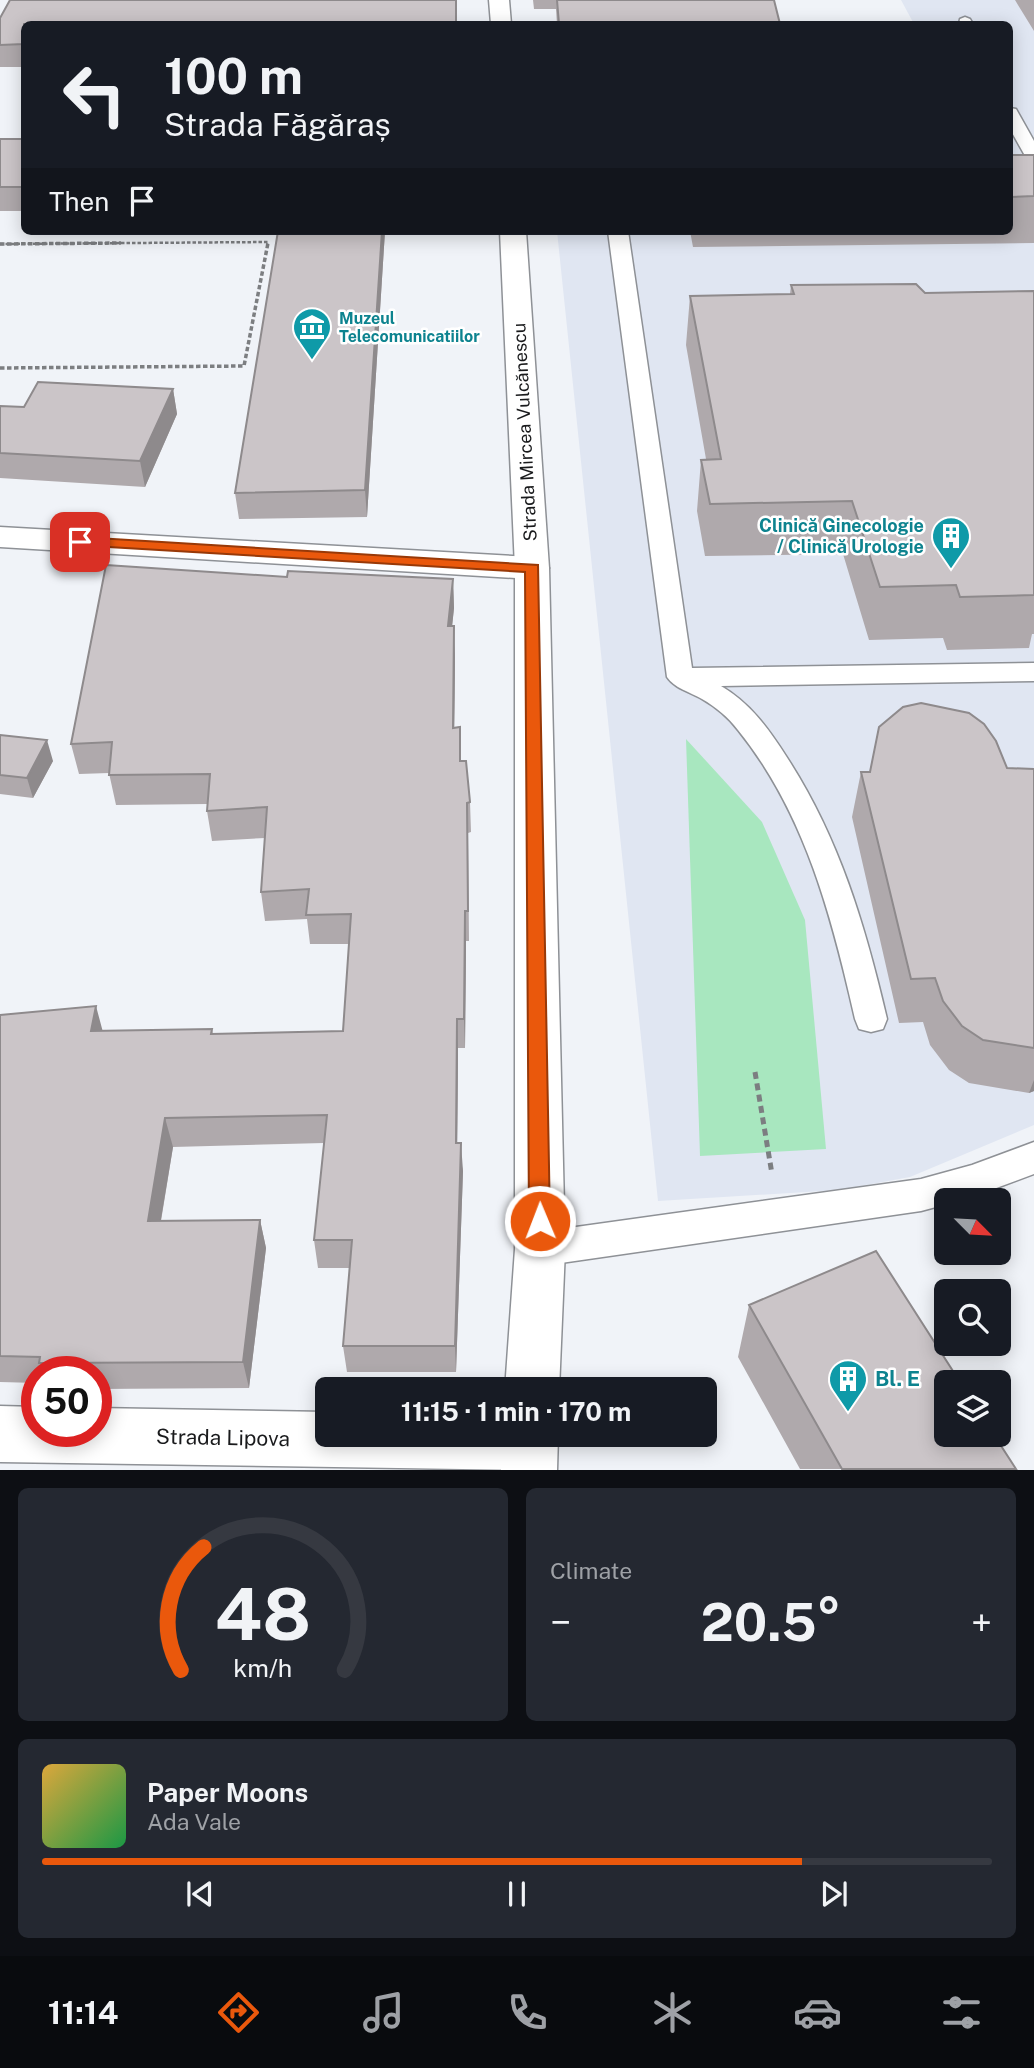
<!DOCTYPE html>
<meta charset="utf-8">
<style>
body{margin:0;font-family:"Public Sans",sans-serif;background:#242831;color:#f1f3f6;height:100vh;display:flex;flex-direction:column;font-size:26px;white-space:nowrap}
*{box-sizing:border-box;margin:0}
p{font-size:23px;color:#9ea1a6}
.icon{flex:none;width:38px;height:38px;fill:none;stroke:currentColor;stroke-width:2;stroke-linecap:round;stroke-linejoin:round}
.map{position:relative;height:1470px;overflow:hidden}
.sheet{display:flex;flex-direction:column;gap:18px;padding:18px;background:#0d0f14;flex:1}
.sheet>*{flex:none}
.banner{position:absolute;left:21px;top:21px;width:992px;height:214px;border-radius:10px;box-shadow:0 4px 18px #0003;background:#171b24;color:#f1f3f6;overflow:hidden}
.needle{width:46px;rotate:114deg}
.buttons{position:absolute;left:934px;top:1188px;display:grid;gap:14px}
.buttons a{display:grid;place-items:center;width:77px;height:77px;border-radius:10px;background:#171b24;box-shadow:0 4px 18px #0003;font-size:35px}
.speed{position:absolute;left:21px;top:1356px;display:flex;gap:14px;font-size:35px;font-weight:700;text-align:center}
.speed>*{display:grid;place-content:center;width:91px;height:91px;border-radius:50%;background:#171b24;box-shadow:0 4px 18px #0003;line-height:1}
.speed .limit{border:10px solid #d22;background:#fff;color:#111}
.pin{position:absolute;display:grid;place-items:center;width:60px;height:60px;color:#fff;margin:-30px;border-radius:14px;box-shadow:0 4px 10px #0006}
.me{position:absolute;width:77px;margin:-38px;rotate:359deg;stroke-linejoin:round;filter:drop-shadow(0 0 5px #0008)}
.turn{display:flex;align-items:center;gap:24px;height:147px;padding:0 28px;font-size:32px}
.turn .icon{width:91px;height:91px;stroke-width:2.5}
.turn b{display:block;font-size:49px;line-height:60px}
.then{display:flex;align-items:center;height:66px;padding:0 28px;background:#0003;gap:14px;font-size:26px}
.big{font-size:52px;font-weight:700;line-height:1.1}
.sheet .tile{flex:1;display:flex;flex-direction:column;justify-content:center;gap:10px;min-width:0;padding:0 24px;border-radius:10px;background:#242831}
.sheet .dial{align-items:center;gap:0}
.dial svg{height:182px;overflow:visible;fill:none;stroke:#363941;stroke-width:7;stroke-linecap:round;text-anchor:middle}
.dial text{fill:#f1f3f6;stroke:none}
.song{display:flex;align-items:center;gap:21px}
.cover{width:84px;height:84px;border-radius:10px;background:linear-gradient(135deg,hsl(40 70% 55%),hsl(140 70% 35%))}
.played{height:7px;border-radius:4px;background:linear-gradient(90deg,#ea580c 80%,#363941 80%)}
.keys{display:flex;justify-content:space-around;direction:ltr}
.heat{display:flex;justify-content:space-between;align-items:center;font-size:38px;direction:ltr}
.sheet .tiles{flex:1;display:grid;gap:18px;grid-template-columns:1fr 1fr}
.tile:last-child{grid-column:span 2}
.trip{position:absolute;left:315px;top:1377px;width:402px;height:70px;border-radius:10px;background:#171b24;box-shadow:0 4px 18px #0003;font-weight:700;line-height:70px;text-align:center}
.tabs{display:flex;height:112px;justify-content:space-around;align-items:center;background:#090b0e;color:#9ea1a6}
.tabs .icon{width:49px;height:49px}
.tabs .selected{color:#ea580c}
.tabs b{font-size:32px;color:#f1f3f6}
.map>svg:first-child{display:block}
.built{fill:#e0e6f2}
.green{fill:#a8e7bf}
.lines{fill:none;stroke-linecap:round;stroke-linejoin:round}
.service-casing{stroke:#8e9196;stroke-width:3}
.minor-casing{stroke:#8e9196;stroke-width:3}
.secondary-casing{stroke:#8e9196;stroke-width:3}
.path-far2{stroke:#7c7e81;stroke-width:2.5;stroke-dasharray:3.5 2;stroke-linecap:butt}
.path-far1{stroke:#7c7e81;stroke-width:3.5;stroke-dasharray:4.5 2.5;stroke-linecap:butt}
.path{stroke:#7c7e81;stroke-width:5;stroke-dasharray:7 4.5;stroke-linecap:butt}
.service{fill:#fff;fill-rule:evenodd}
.minor{fill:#fff;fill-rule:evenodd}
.secondary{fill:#fff;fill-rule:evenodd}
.wall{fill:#afa9ac}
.shaded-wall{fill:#8e8a8c}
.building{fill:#cbc5c8;stroke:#8e8a8c;stroke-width:2}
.route{fill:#ea580c;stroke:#983908;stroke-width:2}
.labels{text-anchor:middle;stroke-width:5;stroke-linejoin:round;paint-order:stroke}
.far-culture-label{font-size:16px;font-weight:bold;fill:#0d838f;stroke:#fff;text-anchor:start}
.street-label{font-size:18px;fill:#191a1c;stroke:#fff}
.culture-label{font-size:18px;font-weight:bold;fill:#0d838f;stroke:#fff;text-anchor:end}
.near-culture-label{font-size:21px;font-weight:bold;fill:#0d838f;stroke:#fff;text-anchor:start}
.near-street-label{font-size:21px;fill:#191a1c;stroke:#fff}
</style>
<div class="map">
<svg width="1034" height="1470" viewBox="0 0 1034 1470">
<rect width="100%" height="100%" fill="#f0f3f8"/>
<path class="built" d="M901 0H1034V1125L910 1177 839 1190 658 1201 557 231H1010V24H914Z"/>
<path class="green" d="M686 739 762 822 805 920 826 1149 700 1156Z"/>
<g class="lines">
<defs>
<path id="service" d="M965 17 970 19 973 24H959L960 19Z
M1010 108 1016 109 1034 141V162L1028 161 1010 129Z
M608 231H628L692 668 1034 663V681L721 686C750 703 768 728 786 756 839 837 865 925 887 1019L883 1029 871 1032 859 1029 855 1019C832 917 805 813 738 730 728 717 716 707 702 699 690 692 674 688 667 677Z
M1034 1142V1174L972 1197 947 1200V1204L921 1211 540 1266 527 1261 522 1249 527 1237 540 1232 921 1179 972 1165Z"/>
<path id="minor" d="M0 527 532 557 544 560 549 568 544 576 532 579 0 547Z
M0 1406 37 1407V1432H96V1408L327 1412V1435H553L557 1444 549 1464 534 1470 0 1462Z"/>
<path id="secondary" d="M489 0H509L511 24H491Z
M500 231H526L549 568 565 1249 559 1390H505L515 1249V568Z
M502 1435H558L557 1470H501Z"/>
</defs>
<use href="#service" class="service-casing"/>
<use href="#minor" class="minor-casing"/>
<use href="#secondary" class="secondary-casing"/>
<path class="path-far2" d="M0 244 268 242 267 245"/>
<path class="path-far1" d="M0 244 121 243
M378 341 477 339
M0 368 244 366 268 243"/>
<path class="path" d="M755 1072 772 1174"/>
<use href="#service" class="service"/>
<use href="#minor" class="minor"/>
<use href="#secondary" class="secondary"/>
</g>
<path class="wall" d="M10 0H457V24H24V67H0V18Z
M533 0H774L780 24H557L556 9H534Z
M1015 0H1034V31Z
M0 139H24V211H0Z
M1010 155H1034V243L693 247 690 231H1010Z
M385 231 367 517 239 519 235 493Z
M791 285 925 293 1034 291V634H1032L1029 648 947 650 943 638 869 640 843 554 705 556 697 511 701 460 706 459 686 345 690 296 790 294Z
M173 389 177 414 145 487 0 478V406L24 407Z
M287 577 453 579 454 608 452 626 455 656 454 727 470 802 471 832 468 833 469 941H466L465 1048H458L457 1143 463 1171 456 1372H347L343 1346 350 1268H318L314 1240 324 1143 173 1147 161 1221 260 1220 266 1248 249 1388 96 1389V1372H37V1383L0 1382V1015L103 1031 212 1029 213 1034 343 1031 349 944H310L307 919 265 921 261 892 265 838 212 841 207 811V804L116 805 109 773 79 774 71 744Z
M0 735 53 761 33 798 0 794Z
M1007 768 1034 769V1091L1029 1093 969 1083 949 1070 930 1045 923 1022 899 1023 852 817 861 772Z
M749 1305 1016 1469H800L738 1357Z"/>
<path class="shaded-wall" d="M382 231H385L367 517 365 490Z
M173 389 177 414 145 487 140 461Z
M453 579 454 608 449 656 448 626Z
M454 626 455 656 454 757 453 728Z
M47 740 53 761 33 798 27 778Z
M465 911 466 941 465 1048 464 1019Z
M96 1006 104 1036 91 1031Z
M457 1019 458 1048 457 1171 456 1143Z
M1034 1080V1091L1029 1093Z
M165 1118 173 1147 156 1249 148 1221Z
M461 1143 463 1171 456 1372 455 1346Z
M260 1220 266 1248 249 1388 243 1362Z"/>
<path class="building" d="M10 0H456V24H24V44L0 45V18Z
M557 0H774L780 24H559Z
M0 139H24V187H0Z
M1010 155H1034V196L1010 197Z
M278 231H382L365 490 235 493Z
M916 284 925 293 1034 291V595L960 597 956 585 880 587 852 501 710 504 701 460 721 459 690 296 794 294 791 285Z
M38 382 173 389 140 461 0 453V406L24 407Z
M106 565 287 577 288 571 453 579 448 626H454L453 728 460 727V761H466L470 802 467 803 468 911H465L464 1019H457L456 1143H461L455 1346H343L352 1240H314L327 1115 165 1118 148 1221 260 1220 243 1362 39 1363 40 1357 0 1356V1015L96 1006 91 1031 212 1029 211 1034 343 1031 351 914 306 915 309 889 261 892 267 807 207 811 210 774 109 775 112 742 71 744Z
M921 703 969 713 984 724 996 741 1007 768 1034 769V1048L983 1040 962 1026 943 1001 935 978 911 979 861 772H870L879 727 903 707Z
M0 735 47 740 27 778 0 775Z
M876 1251 960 1382H947V1435H994L1016 1469H842L749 1305Z"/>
<path class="route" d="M80 537 538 565 550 1221 547 1228 540 1230 532 1228 529 1221 525 572 75 545 73 542Z"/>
<defs>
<symbol id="museum-pin" viewBox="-11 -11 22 30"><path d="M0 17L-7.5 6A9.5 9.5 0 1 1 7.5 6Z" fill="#0f9aa8" stroke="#fff"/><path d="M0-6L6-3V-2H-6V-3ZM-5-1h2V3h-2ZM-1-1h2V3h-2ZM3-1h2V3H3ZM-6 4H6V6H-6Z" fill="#fff"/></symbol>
<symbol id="building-pin" viewBox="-11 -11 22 30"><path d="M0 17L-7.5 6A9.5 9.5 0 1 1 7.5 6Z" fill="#0f9aa8" stroke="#fff"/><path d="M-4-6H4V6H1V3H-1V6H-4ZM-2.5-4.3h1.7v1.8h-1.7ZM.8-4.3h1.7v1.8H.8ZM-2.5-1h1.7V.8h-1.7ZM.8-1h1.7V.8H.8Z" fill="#fff"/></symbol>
</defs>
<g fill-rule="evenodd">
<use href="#museum-pin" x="290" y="305" width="44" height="60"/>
<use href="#building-pin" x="929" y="514" width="44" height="60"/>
<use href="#building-pin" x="826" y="1357" width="44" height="60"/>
</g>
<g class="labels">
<g class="far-culture-label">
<text x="339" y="324">Muzeul<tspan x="339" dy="18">Telecomunicatiilor</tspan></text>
</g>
<g class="street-label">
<text transform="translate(525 432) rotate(-93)" y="6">Strada Mircea Vulcănescu</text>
</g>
<g class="culture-label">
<text x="924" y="532">Clinică Ginecologie<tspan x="924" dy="21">/ Clinică Urologie</tspan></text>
</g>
<g class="near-culture-label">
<text x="875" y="1386">Bl. E</text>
</g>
<g class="near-street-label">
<text transform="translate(223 1438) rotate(1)" y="7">Strada Lipova</text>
</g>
</g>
</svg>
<div class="buttons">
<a><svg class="needle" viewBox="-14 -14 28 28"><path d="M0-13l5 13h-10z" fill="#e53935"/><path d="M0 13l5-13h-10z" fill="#9ea1a6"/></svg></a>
<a><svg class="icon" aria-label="search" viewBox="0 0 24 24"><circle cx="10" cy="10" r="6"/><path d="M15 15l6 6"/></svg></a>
<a><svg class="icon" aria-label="layers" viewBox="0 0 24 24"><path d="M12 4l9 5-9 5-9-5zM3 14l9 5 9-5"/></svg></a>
</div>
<div class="speed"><div class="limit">50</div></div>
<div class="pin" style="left:80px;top:542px;background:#d93025"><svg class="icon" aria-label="arrive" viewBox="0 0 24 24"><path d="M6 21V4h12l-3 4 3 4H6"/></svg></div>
<svg class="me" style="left:540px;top:1221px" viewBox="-20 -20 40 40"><circle r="17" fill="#ea580c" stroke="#fff" stroke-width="3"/><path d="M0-11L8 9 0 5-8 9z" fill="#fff"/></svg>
<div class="trip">11:15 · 1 min · 170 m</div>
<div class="banner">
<div class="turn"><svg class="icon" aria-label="left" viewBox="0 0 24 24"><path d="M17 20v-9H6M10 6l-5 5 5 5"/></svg><div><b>100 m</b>Strada Făgăraș</div></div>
<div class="then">Then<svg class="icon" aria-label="arrive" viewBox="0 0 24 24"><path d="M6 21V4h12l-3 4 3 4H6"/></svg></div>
</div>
</div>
<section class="sheet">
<div class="tiles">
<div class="tile dial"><svg viewBox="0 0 100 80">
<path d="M14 69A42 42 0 1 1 86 69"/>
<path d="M14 69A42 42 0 0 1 24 15" stroke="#ea580c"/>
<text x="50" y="56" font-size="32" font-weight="700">48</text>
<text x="50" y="72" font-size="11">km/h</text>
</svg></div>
<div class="tile"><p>Climate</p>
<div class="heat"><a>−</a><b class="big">20.5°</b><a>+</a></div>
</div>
<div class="tile">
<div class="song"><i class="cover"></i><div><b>Paper Moons</b><p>Ada Vale</p></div></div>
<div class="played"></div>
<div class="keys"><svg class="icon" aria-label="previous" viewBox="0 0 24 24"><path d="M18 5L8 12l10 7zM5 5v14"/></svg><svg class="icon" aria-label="pause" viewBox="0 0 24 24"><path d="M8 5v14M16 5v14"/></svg><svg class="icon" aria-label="next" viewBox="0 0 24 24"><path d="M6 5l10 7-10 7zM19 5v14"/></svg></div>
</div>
</div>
</section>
<nav class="tabs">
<b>11:14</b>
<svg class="icon selected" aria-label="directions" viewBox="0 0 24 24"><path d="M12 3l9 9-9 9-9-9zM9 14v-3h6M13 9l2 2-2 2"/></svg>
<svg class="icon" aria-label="music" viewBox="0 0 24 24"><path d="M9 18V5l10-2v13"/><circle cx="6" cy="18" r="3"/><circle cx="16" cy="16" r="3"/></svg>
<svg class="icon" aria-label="phone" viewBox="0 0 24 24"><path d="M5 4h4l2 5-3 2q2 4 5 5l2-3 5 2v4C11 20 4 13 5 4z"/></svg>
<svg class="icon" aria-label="climate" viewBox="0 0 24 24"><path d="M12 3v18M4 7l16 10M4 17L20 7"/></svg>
<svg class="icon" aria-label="car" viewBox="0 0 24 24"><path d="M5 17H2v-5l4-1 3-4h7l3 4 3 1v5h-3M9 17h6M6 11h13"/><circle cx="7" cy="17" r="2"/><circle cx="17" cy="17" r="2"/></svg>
<svg class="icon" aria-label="filters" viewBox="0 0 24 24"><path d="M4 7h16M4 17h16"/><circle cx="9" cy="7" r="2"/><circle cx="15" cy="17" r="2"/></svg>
</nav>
